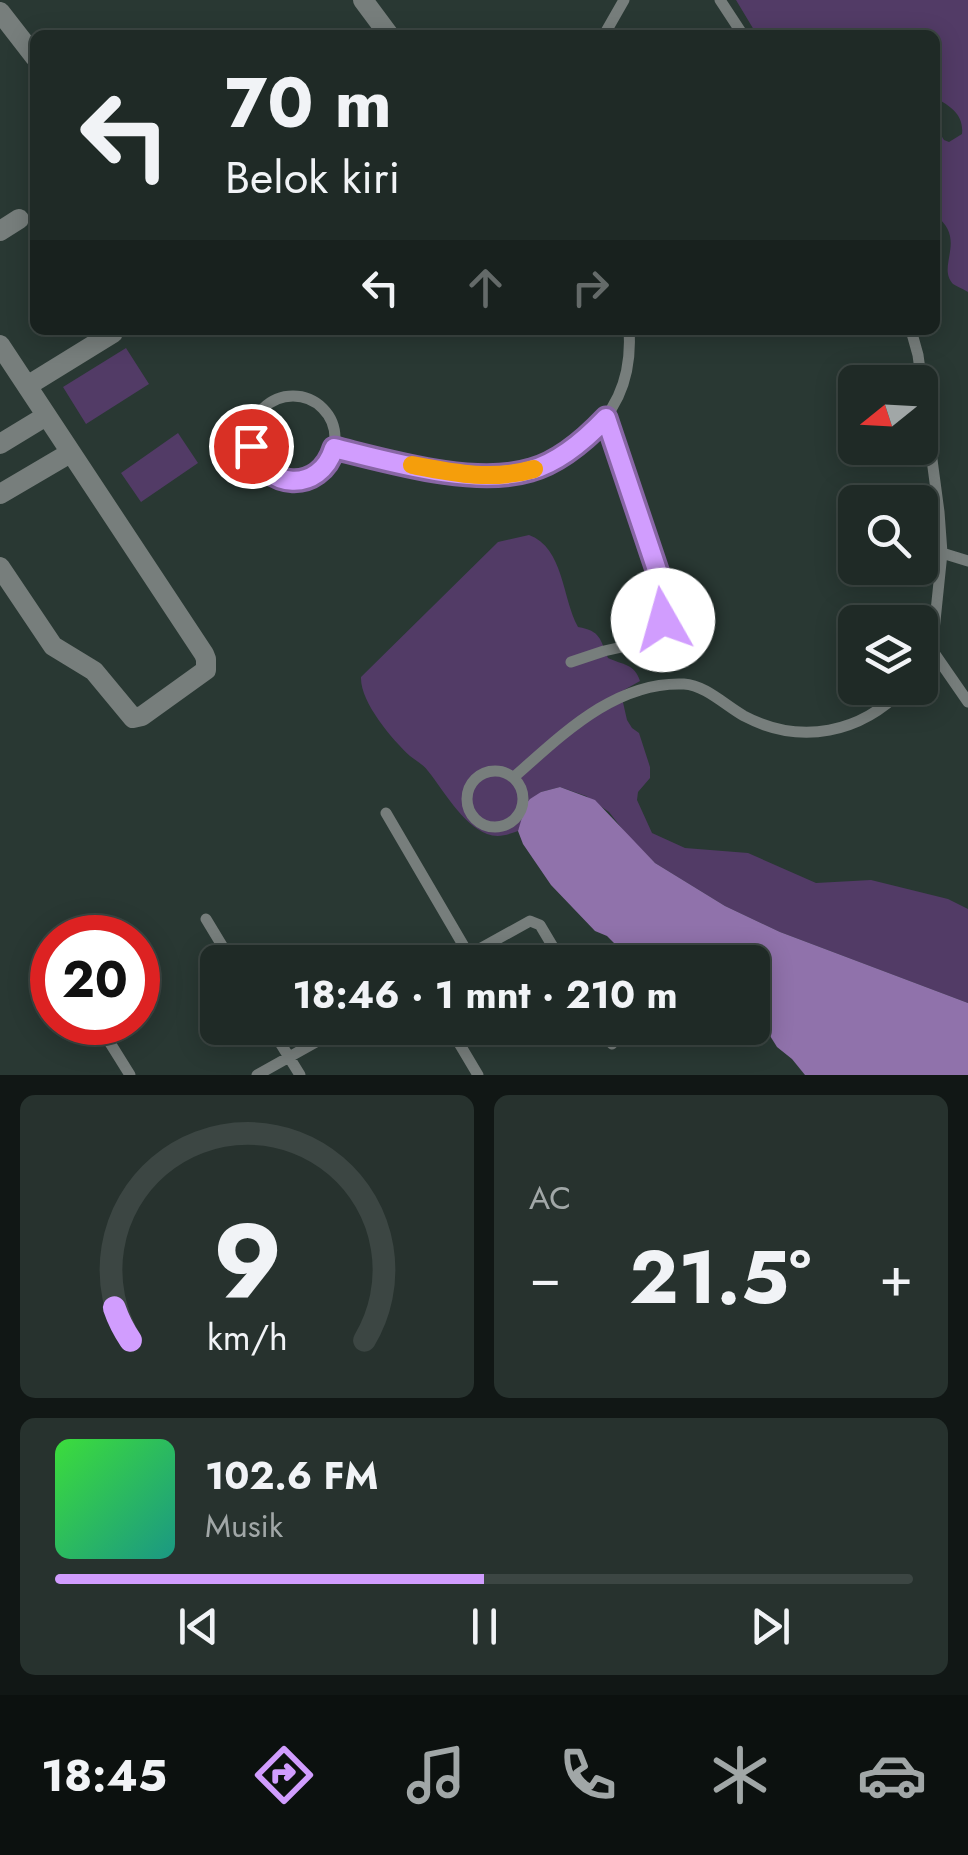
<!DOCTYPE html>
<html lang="id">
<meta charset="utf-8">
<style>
body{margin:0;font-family:Jost,sans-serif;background:#27322e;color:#f1f3f6;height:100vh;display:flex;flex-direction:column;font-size:38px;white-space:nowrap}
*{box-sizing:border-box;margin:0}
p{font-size:32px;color:#a1a7a7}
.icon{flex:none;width:55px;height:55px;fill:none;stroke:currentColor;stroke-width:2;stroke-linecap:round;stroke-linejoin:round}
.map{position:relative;height:1075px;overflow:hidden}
.details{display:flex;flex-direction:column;gap:20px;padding:20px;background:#111715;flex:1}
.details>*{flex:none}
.hud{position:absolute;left:30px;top:30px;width:910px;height:305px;border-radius:15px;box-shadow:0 5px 25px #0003,0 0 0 2px #3c4643;background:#1f2a26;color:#f1f3f6;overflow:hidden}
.needle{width:65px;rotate:252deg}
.fabs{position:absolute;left:838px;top:365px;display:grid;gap:20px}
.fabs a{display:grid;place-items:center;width:100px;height:100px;border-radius:15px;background:#1f2a26;box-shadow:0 5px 25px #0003,0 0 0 2px #3c4643;font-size:50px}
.speed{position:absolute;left:30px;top:915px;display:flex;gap:20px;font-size:50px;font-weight:700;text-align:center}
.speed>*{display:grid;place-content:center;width:130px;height:130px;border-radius:50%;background:#1f2a26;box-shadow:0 5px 25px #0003,0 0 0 2px #3c4643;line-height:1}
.speed .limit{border:15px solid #d22;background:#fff;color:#111}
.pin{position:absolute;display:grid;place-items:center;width:85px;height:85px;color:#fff;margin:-42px;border:5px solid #fff;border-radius:50%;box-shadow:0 2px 10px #0007}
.me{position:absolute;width:110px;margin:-55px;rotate:353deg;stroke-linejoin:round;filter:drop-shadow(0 0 8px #0008)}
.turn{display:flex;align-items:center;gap:35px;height:210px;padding:0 30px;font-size:45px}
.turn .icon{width:130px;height:130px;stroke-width:2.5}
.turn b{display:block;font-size:70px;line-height:85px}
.lanes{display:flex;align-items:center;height:95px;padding:0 30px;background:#0003;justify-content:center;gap:50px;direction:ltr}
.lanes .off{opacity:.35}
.big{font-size:75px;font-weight:700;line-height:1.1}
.details .card{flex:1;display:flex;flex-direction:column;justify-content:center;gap:15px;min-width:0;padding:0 35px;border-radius:15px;background:#27322e}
.details .dial{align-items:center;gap:0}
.dial svg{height:260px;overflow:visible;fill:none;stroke:#3c4643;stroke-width:7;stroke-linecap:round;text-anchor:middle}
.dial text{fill:#f1f3f6;stroke:none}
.song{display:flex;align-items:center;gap:30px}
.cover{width:120px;height:120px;border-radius:15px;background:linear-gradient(135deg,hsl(120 70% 55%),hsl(170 70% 35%))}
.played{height:10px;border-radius:5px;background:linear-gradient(90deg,#d19dfe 50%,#3c4643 50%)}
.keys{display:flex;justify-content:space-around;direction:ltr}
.heat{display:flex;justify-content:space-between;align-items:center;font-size:55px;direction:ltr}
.details .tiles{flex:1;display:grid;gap:20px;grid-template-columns:1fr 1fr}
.card:last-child{grid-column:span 2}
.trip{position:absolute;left:200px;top:945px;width:570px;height:100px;border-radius:15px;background:#1f2a26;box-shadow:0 5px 25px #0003,0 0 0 2px #3c4643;font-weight:700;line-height:100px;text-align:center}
.tabs{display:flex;height:160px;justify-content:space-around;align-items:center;background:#0c110f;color:#a1a7a7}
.tabs .icon{width:70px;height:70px}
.tabs .current{color:#d19dfe}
.tabs b{font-size:45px;color:#f1f3f6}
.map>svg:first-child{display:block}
.green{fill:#523b66}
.water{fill:#9072ab}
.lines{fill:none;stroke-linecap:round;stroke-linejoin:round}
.service{stroke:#777e7c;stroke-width:11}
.minor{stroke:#777e7c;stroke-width:20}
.route-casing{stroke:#8866a5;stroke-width:25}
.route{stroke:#d19dfe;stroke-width:18}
.slow{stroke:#f59e0b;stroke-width:18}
</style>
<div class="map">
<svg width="968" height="1075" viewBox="0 0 968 1075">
<rect width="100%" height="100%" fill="#293833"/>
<path class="green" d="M736 0H968V292C967 291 954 285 953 284 936 266 968 239 935 215V126L944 140 949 142 962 134C964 115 951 106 935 98V35H757Z
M126 348 149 384 86 424 63 387Z
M178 433 198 463 141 502 121 473Z
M529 535C564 548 562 598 578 627 601 631 600 639 608 658 623 665 635 664 640 681L624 690 622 698 627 720 632 728 639 733 650 767V778L638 792 637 800 652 833 685 848 748 853 816 883 871 880 948 899 968 909V1003L780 932 725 906 655 863 627 835 609 812 586 796 560 787 541 792 525 813 518 831C507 835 498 838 487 834 461 823 445 792 428 771 423 764 416 761 410 756 392 739 360 702 361 677L498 542Z"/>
<path class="water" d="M560 787 595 800 655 863 725 906 780 932 968 1003V1075H805L792 1059 777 1047 762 1023 753 1014 752 962H633L607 936 595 931 551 885 523 844 518 831 526 804 530 799 541 792Z"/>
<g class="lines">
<path class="service" d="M720 0 743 35
M604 35 624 0
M911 330 918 355 939 512 942 553 932 650 920 669
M251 438a42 42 0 1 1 84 0a42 42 0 1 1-84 0Z
M334 448C391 462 475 488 532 470 551 464 568 451 584 439 619 411 632 373 629 330
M942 553 968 561
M932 650 968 702
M571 662 604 651 640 643 656 632 663 620 661 585 606 418
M467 799a28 28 0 1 1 56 0a28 28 0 1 1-56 0Z
M514 777C562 735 615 681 684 684 705 685 726 706 744 716 801 746 861 733 904 688
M386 813 469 955
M206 919 232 962
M456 962 530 921 540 925 562 962
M97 1022 130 1075
M271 1028 300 1075
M450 1028 478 1075
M601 1028 612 1044
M257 1075 341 1028"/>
<path class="minor" d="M363 0 389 35
M0 12 35 57
M0 231 19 219
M0 345 204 654 206 659V670L142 716 133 718 94 671 53 646 0 567
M27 386 113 333
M0 444 46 416
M0 494 70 453"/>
</g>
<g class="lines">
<defs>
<path id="route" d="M251 446C265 490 320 494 334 448 391 462 475 487 531 470 560 462 586 439 606 418L662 585 663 620"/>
</defs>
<use href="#route" class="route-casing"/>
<use href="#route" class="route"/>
<path class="slow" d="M412 465C454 473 492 481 534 469"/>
</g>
</svg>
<div class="fabs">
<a><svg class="needle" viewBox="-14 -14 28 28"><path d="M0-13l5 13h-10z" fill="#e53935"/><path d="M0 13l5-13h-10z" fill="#a1a7a7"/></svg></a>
<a><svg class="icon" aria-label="search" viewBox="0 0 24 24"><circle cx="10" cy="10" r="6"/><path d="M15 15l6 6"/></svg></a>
<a><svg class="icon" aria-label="layers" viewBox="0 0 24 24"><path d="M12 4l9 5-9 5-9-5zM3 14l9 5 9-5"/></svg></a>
</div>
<div class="speed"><div class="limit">20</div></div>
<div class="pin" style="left:251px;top:446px;background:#d93025"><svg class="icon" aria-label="arrive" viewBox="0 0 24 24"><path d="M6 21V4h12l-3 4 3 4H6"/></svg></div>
<svg class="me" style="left:663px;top:620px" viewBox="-20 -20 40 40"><circle r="19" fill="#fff"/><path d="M0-13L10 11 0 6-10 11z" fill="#d19dfe"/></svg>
<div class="trip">18:46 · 1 mnt · 210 m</div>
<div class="hud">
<div class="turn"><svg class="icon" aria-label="left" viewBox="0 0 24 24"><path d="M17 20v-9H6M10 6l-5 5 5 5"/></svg><div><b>70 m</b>Belok kiri</div></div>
<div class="lanes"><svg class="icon" aria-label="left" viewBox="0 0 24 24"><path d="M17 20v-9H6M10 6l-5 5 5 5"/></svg><svg class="icon off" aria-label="ahead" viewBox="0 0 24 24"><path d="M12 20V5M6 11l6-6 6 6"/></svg><svg class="icon off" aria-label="right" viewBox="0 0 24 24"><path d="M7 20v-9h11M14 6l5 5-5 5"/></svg></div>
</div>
</div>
<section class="details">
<div class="tiles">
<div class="card dial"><svg viewBox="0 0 100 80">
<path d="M14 69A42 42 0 1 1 86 69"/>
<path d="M14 69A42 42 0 0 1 9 59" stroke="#d19dfe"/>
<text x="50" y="56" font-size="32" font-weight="700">9</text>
<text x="50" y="72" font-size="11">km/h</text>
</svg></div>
<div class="card"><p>AC</p>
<div class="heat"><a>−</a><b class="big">21.5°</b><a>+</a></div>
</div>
<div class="card">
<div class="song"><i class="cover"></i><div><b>102.6 FM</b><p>Musik</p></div></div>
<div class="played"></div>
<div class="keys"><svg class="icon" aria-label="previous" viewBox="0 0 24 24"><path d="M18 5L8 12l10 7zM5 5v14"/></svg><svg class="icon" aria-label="pause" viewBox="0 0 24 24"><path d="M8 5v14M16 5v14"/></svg><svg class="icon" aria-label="next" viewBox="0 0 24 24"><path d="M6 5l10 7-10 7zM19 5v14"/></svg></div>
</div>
</div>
</section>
<nav class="tabs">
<b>18:45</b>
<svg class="icon current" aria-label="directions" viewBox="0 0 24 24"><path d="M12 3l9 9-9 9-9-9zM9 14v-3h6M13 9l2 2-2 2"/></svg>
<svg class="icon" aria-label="music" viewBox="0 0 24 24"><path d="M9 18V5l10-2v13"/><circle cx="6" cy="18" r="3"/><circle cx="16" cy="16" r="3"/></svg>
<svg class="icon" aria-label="phone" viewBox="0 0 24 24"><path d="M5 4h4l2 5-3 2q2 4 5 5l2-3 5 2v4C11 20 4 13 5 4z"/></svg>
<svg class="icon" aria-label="climate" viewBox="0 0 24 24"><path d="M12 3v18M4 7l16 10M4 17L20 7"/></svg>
<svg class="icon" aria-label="car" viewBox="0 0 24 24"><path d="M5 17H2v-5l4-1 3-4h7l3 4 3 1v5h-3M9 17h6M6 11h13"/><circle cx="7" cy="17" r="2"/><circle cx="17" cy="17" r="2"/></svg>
</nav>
